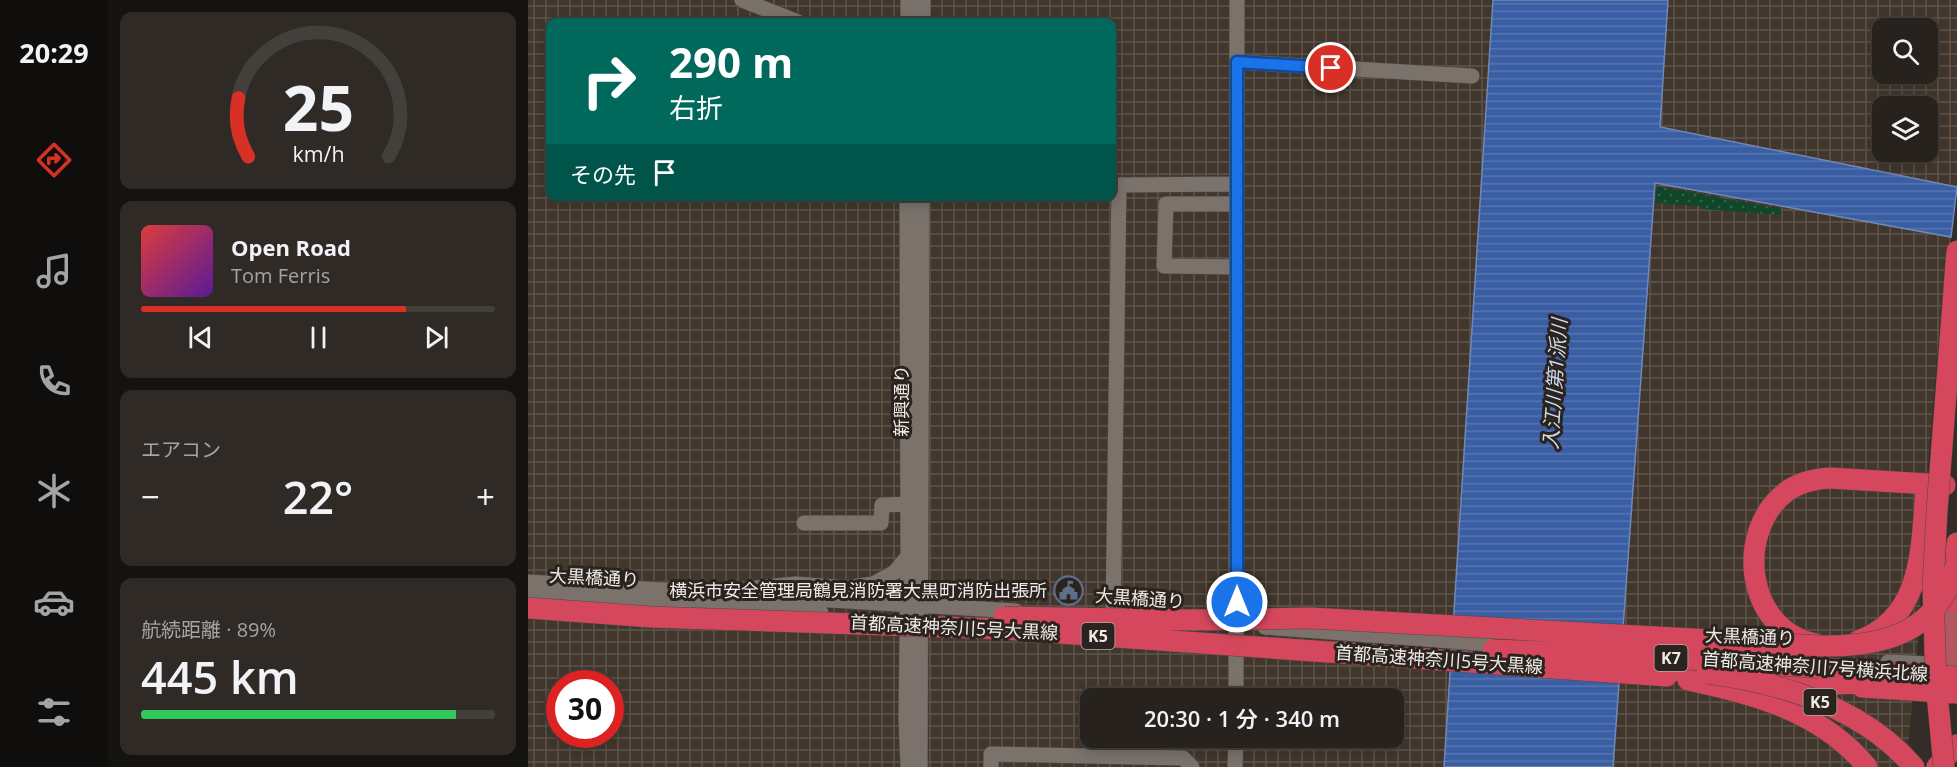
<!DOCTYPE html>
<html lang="ja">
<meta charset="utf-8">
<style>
body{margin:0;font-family:"Open Sans","Noto Sans JP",sans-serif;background:#2f2a26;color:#f1f3f6;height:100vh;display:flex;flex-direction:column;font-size:22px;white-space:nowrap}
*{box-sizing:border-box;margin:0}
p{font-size:20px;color:#a4a4a4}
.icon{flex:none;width:33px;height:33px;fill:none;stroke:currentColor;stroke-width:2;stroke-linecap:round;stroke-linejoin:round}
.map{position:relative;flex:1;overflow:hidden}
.details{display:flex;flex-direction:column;gap:12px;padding:12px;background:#151310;width:420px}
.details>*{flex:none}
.banner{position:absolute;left:18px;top:18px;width:570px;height:183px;border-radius:12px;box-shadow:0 3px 15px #0003,0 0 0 2px #433f3b;background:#00695c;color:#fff;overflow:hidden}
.tools{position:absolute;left:1344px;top:18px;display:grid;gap:12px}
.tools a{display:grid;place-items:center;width:66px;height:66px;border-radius:12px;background:#27221d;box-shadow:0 3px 15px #0003,0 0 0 2px #433f3b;font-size:30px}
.speed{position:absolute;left:18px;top:670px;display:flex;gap:12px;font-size:30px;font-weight:700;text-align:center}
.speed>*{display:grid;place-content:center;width:78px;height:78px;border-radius:50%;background:#27221d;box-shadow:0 3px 15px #0003,0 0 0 2px #433f3b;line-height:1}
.speed .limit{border:9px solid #d22;background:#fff;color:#111}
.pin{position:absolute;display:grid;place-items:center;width:51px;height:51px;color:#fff;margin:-26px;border:3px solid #fff;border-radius:50%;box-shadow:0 2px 6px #0007}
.me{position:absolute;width:66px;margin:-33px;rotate:0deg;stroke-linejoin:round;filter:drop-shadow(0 0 4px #0008)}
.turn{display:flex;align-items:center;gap:21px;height:126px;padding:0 24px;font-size:27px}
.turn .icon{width:78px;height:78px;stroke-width:2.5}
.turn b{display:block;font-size:42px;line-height:51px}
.then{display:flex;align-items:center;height:57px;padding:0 24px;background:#0003;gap:12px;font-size:22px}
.big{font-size:45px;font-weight:600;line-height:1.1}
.details .card{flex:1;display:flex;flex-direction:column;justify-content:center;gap:9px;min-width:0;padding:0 21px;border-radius:12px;background:#2f2a26}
.details .dial{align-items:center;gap:0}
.dial svg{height:156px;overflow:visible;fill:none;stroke:#433f3b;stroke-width:7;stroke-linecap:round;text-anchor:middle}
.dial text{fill:#f1f3f6;stroke:none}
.song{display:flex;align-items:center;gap:18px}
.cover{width:72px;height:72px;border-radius:9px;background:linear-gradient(135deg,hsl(0 70% 55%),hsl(270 70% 35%))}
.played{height:6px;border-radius:3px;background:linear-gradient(90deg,#d93025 75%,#433f3b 75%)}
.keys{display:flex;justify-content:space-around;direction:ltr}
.heat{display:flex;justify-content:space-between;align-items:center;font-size:33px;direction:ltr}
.charge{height:9px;border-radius:4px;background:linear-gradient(90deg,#34c759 89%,#433f3b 0)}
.trip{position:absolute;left:552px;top:688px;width:324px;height:60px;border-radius:12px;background:#27221d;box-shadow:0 3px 15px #0003,0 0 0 2px #433f3b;font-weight:600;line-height:60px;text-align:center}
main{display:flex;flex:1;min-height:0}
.tabs{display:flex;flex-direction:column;width:108px;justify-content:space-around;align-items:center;background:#100e0c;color:#a4a4a4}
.tabs .icon{width:42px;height:42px}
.tabs .on{color:#d93025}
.tabs b{font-size:27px;color:#f1f3f6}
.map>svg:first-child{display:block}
.industrial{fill:url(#industrial-grid);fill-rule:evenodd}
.grass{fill:url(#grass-dots)}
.water{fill:url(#water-rules);stroke:#7188b7;stroke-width:1.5}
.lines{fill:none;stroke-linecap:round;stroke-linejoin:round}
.minor-casing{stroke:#4f4844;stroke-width:16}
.major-casing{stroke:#4f4844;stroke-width:20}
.highway-casing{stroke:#4f4844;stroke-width:22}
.minor{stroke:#7a726b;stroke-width:15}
.major{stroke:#b15862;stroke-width:18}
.highway{stroke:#d5475c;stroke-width:21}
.highway-bridge-casing{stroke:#4f4844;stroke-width:22;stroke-linecap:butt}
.highway-bridge{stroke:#d5475c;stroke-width:21}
.route-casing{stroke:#114b97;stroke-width:15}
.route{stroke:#1a73e8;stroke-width:10}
.labels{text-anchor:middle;stroke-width:6;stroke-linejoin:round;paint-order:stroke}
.shield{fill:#2a231e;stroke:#b5afab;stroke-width:1.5}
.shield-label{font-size:16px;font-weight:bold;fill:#f0ebe7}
.street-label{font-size:18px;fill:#f0ebe7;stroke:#2a231e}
.poi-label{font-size:18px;fill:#f0ebe7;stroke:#2a231e;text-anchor:end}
.water-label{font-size:20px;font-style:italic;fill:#cdd8ec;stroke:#2a231e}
</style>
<main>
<nav class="tabs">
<b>20:29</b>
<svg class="icon on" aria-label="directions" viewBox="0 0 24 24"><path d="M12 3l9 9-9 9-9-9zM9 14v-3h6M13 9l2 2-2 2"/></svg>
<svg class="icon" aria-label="music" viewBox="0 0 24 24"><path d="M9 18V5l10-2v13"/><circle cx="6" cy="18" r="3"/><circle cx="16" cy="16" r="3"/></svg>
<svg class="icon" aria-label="phone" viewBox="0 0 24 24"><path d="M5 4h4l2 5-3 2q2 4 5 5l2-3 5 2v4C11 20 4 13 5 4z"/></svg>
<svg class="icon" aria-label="climate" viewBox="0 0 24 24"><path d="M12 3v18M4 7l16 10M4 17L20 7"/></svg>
<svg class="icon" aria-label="car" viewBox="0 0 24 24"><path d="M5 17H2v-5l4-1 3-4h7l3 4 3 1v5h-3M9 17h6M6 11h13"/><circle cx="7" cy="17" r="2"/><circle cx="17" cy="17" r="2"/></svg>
<svg class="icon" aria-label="filters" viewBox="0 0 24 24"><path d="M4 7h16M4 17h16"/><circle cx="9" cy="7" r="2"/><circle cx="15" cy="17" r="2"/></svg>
</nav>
<section class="details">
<div class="card dial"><svg viewBox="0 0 100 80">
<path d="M14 69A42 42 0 1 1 86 69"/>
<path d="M14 69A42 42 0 0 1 9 39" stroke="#d93025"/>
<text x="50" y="56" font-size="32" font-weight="700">25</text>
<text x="50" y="72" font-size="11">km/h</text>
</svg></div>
<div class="card">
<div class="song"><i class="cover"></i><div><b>Open Road</b><p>Tom Ferris</p></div></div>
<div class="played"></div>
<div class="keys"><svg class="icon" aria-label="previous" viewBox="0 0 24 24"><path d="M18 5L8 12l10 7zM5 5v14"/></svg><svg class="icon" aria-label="pause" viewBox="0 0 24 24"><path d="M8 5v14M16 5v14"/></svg><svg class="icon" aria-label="next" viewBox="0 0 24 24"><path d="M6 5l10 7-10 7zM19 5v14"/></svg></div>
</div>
<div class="card"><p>エアコン</p>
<div class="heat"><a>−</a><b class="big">22°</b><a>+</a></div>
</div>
<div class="card"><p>航続距離 · 89%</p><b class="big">445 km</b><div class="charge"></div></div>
</section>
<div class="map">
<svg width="1429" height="767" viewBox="0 0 1429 767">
<defs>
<pattern id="industrial-grid" width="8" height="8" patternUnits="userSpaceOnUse" patternTransform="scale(1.5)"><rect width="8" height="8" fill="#42372c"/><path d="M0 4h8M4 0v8" fill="none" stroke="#5e544b"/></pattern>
<pattern id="grass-dots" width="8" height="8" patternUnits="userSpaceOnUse" patternTransform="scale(1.5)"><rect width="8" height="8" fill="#10472a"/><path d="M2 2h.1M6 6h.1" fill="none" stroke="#336249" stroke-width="1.8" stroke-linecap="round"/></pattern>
<pattern id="water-rules" width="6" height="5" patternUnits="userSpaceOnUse" patternTransform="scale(1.5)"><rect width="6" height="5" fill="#3a5ea3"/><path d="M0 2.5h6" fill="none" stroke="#5775b0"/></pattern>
</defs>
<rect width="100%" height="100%" fill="#342d27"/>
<path class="industrial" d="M0 0H965L916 767H0ZM22 22H584V196H22ZM32 684H82V735H32ZM562 699H866V738H562Z
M1140 0H1429V187L1131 127ZM1354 28H1400V74H1354ZM1354 106H1400V152H1354Z
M1127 183 1423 237 1414 301 1393 546 1392 620 1378 767H1085Z"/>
<path class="grass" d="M1129 186 1253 209 1252 215 1173 209 1172 206 1127 203Z"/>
<path class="water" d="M965 0H1140L1132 127 1429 187 1423 237 1127 183 1085 767H916Z"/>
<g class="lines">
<defs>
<path id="minor" d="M214 0 270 22
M380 22V0
M395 22V0
M709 62 944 76
M379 196 380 556 378 719 380 767
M709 267 636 266 638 204H709
M276 523H353L354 505 379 504
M0 582 488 611
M228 588 268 584 317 588 345 584 367 572 380 556
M0 594 123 600 293 613
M585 617 591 185 709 184
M737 627 976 645
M1360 662 1401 664
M708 699 709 0
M392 767 394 196
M463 767V754L655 758 664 767
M707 767 708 738"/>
<path id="major" d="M1423 690 1425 601"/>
<path id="highway" d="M1425 601 1429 543
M1330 641C1395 618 1393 549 1398 491
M1288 644C1218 631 1206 532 1258 492 1271 482 1287 479 1302 478L1417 485
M1120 668 1179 673
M1160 680C1227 694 1294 712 1339 767
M1242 681 1298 684
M1409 767 1429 745"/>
</defs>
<use href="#minor" class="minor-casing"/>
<use href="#major" class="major-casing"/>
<use href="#highway" class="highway-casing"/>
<use href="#minor" class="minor"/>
<use href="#major" class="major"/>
<use href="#highway" class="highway"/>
<defs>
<path id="highway-bridge" d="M0 608 123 617 475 629 1139 676
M476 617 665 620 782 618 1293 646C1357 647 1412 632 1429 562
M965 650 1099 655 1429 677
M1179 673C1255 683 1335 708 1386 767
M1298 684 1349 683
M1334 687 1429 693
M1416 767 1408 682 1405 587 1409 510 1429 251"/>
</defs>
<use href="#highway-bridge" class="highway-bridge-casing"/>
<use href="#highway-bridge" class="highway-bridge"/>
</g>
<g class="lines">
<defs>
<path id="route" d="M709 602V62L803 68"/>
</defs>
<use href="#route" class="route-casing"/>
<use href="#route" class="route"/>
</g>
<defs>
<symbol id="civic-ring" viewBox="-11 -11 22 22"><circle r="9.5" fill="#2a231e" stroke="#5c6f8a" stroke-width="1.5"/><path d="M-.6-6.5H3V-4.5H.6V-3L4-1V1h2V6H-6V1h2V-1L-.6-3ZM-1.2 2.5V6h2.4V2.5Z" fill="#5c6f8a"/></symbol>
</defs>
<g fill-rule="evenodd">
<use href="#civic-ring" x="524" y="574" width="33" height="33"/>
</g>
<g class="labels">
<g class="shield">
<rect x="553.5" y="623" width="33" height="26" rx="4.5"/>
<rect x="1126.5" y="645" width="33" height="26" rx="4.5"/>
<rect x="1275.5" y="689" width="33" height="26" rx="4.5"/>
</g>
<g class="shield-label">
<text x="570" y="642">K5</text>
<text x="1143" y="664">K7</text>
<text x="1292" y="708">K5</text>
</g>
<g class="street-label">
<text transform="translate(374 401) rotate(-90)" y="6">新興通り</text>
<text transform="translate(66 578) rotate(3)" y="6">大黒橋通り</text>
<text transform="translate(612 599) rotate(4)" y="6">大黒橋通り</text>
<text transform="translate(426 628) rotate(3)" y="6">首都高速神奈川5号大黒線</text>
<text transform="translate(1222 637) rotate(2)" y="6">大黒橋通り</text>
<text transform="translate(911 660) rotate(4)" y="6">首都高速神奈川5号大黒線</text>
<text transform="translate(1287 667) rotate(4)" y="6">首都高速神奈川7号横浜北線</text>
</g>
<g class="poi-label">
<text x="519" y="597">横浜市安全管理局鶴見消防署大黒町消防出張所</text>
</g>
<g class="water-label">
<text transform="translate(1027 384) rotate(-86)" y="7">入江川第1派川</text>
</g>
</g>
</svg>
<div class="tools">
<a><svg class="icon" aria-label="search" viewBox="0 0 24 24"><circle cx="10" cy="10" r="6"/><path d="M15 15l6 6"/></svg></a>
<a><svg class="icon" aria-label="layers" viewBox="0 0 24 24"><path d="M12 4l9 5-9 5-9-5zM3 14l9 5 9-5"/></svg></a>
</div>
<div class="speed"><div class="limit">30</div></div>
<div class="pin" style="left:803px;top:68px;background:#d93025"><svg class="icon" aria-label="arrive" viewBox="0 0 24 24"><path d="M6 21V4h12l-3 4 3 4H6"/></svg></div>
<svg class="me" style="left:709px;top:602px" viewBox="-20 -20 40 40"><circle r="17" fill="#1a73e8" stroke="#fff" stroke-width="3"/><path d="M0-11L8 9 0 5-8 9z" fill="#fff"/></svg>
<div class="trip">20:30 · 1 分 · 340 m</div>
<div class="banner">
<div class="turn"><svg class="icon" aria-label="right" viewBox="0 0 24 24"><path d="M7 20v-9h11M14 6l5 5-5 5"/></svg><div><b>290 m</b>右折</div></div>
<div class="then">その先<svg class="icon" aria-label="arrive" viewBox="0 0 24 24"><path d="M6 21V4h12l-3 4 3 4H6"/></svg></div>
</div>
</div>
</main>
